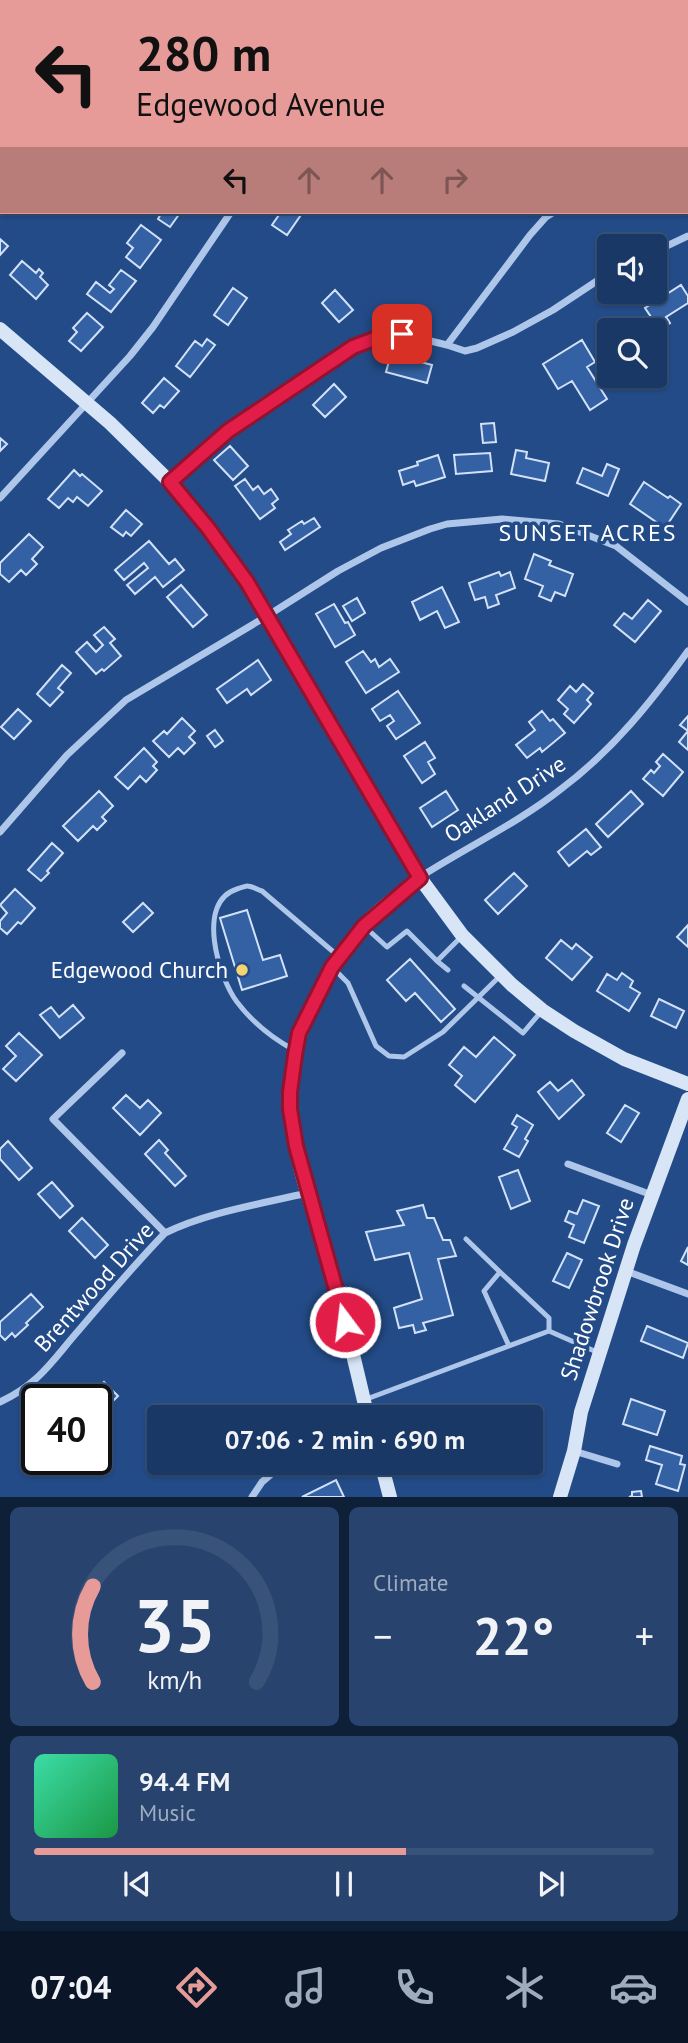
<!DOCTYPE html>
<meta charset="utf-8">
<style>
body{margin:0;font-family:"PT Sans",sans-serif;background:#27436e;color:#f1f3f6;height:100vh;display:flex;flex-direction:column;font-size:26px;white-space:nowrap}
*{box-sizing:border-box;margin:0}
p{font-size:23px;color:#9facbf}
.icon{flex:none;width:38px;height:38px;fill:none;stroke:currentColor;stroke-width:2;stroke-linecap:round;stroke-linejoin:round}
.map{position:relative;height:1497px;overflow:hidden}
.panel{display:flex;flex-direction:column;gap:10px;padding:10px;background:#0e1f38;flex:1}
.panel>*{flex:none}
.top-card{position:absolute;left:0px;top:0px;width:690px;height:214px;box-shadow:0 2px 5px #0004,0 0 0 2px #385279;background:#e69b98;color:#111;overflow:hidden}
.tools{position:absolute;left:597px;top:234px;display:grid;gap:14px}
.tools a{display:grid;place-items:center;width:70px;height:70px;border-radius:7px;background:#1a3865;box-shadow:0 2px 5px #0004,0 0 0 2px #385279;font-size:35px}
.speed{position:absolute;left:21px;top:1384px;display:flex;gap:14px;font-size:35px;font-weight:700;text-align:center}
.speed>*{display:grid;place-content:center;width:91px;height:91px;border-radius:50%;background:#1a3865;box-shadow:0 2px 5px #0004,0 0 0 2px #385279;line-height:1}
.speed .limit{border:4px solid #111;border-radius:10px;background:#fff;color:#111}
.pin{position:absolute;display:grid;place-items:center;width:60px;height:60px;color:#fff;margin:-30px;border-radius:14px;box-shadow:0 4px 10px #0006}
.me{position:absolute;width:77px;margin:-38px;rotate:345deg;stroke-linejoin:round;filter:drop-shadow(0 0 5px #0008)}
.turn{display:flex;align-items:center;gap:24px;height:147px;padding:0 21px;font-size:32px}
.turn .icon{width:91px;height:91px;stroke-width:2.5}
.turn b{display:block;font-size:49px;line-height:60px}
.lanes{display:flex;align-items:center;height:66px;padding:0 21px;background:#0003;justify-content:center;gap:35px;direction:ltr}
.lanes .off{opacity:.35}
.big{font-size:52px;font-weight:700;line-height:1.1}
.panel .tile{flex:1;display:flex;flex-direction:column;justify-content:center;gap:10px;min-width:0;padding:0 24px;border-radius:10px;background:#27436e}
.panel .dial{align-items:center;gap:0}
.dial svg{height:182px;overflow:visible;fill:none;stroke:#385279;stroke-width:7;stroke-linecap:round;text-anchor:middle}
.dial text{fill:#f1f3f6;stroke:none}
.song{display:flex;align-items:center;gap:21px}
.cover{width:84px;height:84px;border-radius:10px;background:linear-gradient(135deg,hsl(160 70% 55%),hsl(140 70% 35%))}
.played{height:7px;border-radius:4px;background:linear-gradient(90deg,#e69b98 60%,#385279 60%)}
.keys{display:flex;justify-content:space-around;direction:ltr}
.heat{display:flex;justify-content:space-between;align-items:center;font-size:38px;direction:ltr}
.panel .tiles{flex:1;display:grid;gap:10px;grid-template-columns:1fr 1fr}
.tile:last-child{grid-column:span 2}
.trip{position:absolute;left:147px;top:1405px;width:396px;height:70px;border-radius:7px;background:#1a3865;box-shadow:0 2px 5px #0004,0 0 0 2px #385279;font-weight:700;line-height:70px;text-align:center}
.menu{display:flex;height:112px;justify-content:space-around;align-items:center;background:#0a1628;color:#9facbf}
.menu .icon{width:49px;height:49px}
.menu .current{color:#e69b98}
.menu b{font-size:32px;color:#f1f3f6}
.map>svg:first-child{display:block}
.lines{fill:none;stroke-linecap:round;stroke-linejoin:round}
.stream{stroke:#a2c0ea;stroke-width:3.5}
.building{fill:#3361a4;stroke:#d2e1f7;stroke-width:2}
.lane{stroke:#aec6e9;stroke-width:5}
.street{stroke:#aec6e9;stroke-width:7}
.secondary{stroke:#d8e5f7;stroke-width:14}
.route-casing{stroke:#92132f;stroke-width:18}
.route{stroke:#e11d48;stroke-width:12}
.poi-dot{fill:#f4d470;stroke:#234b87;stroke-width:2.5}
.labels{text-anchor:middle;stroke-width:7;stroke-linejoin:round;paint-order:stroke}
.street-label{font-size:23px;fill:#fff;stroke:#234b87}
.poi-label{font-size:23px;fill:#fff;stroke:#234b87;text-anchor:end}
.neighbourhood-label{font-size:24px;letter-spacing:2px;fill:#fff;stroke:#234b87}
</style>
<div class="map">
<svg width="688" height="1497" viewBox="0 0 688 1497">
<rect width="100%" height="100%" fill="#234b87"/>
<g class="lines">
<path class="stream" d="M679 0V2"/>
</g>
<path class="building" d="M214 0H247L251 2H213Z
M162 212H186L183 215 180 213 170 227 158 219Z
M281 212H303L287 235 272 225Z
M141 225 161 240 140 268 126 257 133 248 127 243Z
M0 239 8 246 0 255Z
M22 261 36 273 39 269 43 273 40 277 48 285 36 299 10 275Z
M121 270 136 281 111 312 87 294 96 282 110 293 114 289 109 285Z
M681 285 688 296V303L666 317 670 323 660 330 645 308Z
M233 288 247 298 228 325 214 315Z
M335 290 353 310 339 322 322 303Z
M87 313 103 327 81 351 69 341 77 332 73 328Z
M207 339 215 345 190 377 176 366 195 341 202 346Z
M582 340 595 362 587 367 607 399 590 410 572 381 558 389 543 364Z
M391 354 432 365 427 383 386 372Z
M164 378 179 391 164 408 160 405 153 413 142 403Z
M334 384 346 397 325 417 313 405Z
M494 423 496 442 483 443 481 424Z
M0 438 7 444 0 451Z
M230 446 248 466 233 480 214 460Z
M516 450 527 452 526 458 549 463 545 481 511 474Z
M490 453 492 471 456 474 454 455Z
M438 455 445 477 416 486 414 481 403 485 399 471 418 465 417 462Z
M607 464 619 469 608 496 577 483 583 468 602 476Z
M74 470 80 476 82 474 102 491 88 506 77 497 73 502 68 498 59 508 48 499Z
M245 479 253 490 258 486 264 494 271 489 278 499 272 504 275 508 260 519 235 486Z
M644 482 668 498 670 496 681 504 665 528 630 504Z
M126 510 142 524 131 536 126 532 123 536 111 527Z
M314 518 320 527 285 550 280 542 291 534 288 530 302 521 304 524Z
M29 534 43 547 32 559 37 564 26 575 21 570 9 582 0 574V563Z
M149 541 169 564 175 559 184 570 163 587 155 577 135 594 127 585 148 568 144 563 124 580 115 570Z
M534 554 551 561 549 565 573 574 565 596 555 592 551 601 539 596 543 586 525 579Z
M499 572 501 576 510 572 515 588 496 595 499 604 488 608 485 597 475 600 469 583Z
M181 585 207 615 193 627 167 597Z
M442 587 459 622 445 628 437 611 420 620 412 602Z
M357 598 365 613 352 621 343 606Z
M648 600 661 611 635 642 614 625 624 613 632 619Z
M334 604 345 623 348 622 355 635 335 647 316 614Z
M104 627 115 639 110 643 121 656 104 671 102 669 96 674 76 652 87 642 96 652 103 645 94 635Z
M363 651 371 662 375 659 379 667 390 659 399 672 366 693 346 662Z
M258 660 271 680 251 695 247 689 227 703 217 689Z
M62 665 71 673 58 688 63 692 50 706 37 694Z
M583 684 593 693 587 700 591 704 574 723 564 714 568 709 558 700 570 686 576 692Z
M398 691 420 723 396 739 387 726 394 721 390 715 380 721 372 709Z
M18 709 31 721 14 739 1 727Z
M542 711 550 721 553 719 565 733 542 752 540 748 527 758 516 745 535 730 529 722Z
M688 716V750L679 742 688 731 680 725Z
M182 718 195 731 189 737 195 743 184 754 178 748 169 757 153 741 164 731 167 734Z
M215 730 223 741 215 747 207 736Z
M425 742 435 758 428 762 435 774 422 783 404 756Z
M144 748 157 762 153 766 157 770 146 782 140 776 128 789 115 777Z
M663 754 683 772 663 796 643 779 651 770 654 773 660 766 656 762Z
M99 791 113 806 102 817 106 821 97 830 93 826 78 841 63 826Z
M446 791 458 810 432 827 420 808Z
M631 791 643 804 608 837 596 824Z
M586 829 601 847 591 855 587 851 569 866 558 852Z
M52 843 63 853 47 871 49 873 41 881 28 870Z
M514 873 527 886 498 914 485 900Z
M15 889 35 908 21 924 18 922 7 934 0 928V921L7 913 0 905Z
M143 903 153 913 133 932 123 922Z
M247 910 263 960 280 955 287 976 242 990 220 918Z
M688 925V947L677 937Z
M561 940 572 949 576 944 592 957 572 980 546 958Z
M410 959 455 1009 441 1022 415 993 406 1001 387 980Z
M622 973 633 981 630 987 640 993 629 1011 597 991 607 974 617 980Z
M659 999 684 1011 676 1028 651 1016Z
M73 1005 84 1018 60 1038 40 1015 51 1007 59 1017Z
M19 1033 42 1055 16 1081 3 1069 16 1056 6 1046Z
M494 1037 515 1055 475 1102 455 1085 462 1076 449 1065 464 1047 476 1057Z
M572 1080 584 1095 559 1119 538 1092 550 1082 558 1091Z
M126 1095 140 1108 148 1100 161 1113 140 1135 113 1108Z
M625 1105 639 1113 621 1142 607 1133Z
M517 1115 533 1125 525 1139 528 1141 519 1157 504 1149 517 1127 512 1124Z
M159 1140 168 1150 165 1153 186 1176 175 1186 145 1154Z
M8 1141 32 1168 19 1180 0 1159V1149Z
M518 1170 530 1201 511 1209 499 1177Z
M52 1182 73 1206 60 1218 38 1194Z
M583 1200 599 1206 584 1243 569 1237 574 1225 565 1221 569 1211 577 1214Z
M423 1205 427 1218H434L443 1240H450L456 1256 438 1259 453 1315 423 1323 426 1330 415 1333 413 1325 399 1328 394 1308 422 1299 409 1253 375 1260 366 1232 404 1225 397 1211Z
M82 1218 108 1245 95 1258 69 1231Z
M688 1247V1265L681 1261Z
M567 1253 582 1260 569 1288 553 1281Z
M31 1294 43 1307 26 1323 28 1325 15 1337 12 1333 5 1340 0 1335V1322Z
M647 1326 688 1343 683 1358 641 1341Z
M104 1382 118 1396 96 1418V1400H86Z
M631 1399 665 1411 657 1435 623 1424Z
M37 1443V1460H50L29 1469 21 1450Z
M650 1446 682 1456 680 1464 685 1465 678 1491 656 1484 662 1465 646 1460Z
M336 1480 344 1497H302Z
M641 1491 642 1497H629L632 1496V1492Z"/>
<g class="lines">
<path class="lane" d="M364 926 387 947 407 931 437 961 461 937
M437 961 448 970
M334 969 348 983 376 1046 389 1056 404 1057 443 1032 501 975
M464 986 523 1033 540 1013
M294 1050C272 1038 253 1023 237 1002 219 978 195 902 237 889 237 889 246 886 247 886 252 886 258 890 262 891L337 955
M466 1239 500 1272
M509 1346 484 1291 500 1272 549 1318V1331
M364 1400 549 1331 599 1353"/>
<path class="street" d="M334 0 336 2
M406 2 408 0
M0 99 2 100
M654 252 688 236
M447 345 530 235 546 217 554 212
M170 482 228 431 353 347 382 336 402 334 447 345 465 351 477 348 513 332 553 310 609 273
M0 498 130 356 153 327 231 212
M0 832 67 755 126 700 267 616 338 571 381 548 430 529 447 524 502 519 559 524 616 546 688 602
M420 877C467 847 518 823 561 789 612 751 651 702 688 651
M122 1053 53 1119 165 1233
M568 1164 652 1195
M626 1271 688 1294
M0 1402C40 1383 51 1362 79 1330 107 1297 135 1264 165 1233 208 1212 261 1204 307 1193
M574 1451 617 1464
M252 1497 262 1482 284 1463"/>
<path class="secondary" d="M0 329 110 423 170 482 208 528 247 582 420 878 462 935 512 985 542 1010 574 1031 624 1059 688 1084
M368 1418C356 1366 344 1314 329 1263 314 1213 294 1161 290 1109 285 1045 322 973 363 926 380 908 401 893 420 878
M381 1463 390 1497
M560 1497 574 1451 581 1412 634 1245 688 1099"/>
</g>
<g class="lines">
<defs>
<path id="route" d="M345 1322 296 1146 290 1109V1092L295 1055 299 1033 332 967 364 926 420 878 247 582 208 528 170 482 228 431 353 347 382 336 402 334"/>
</defs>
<use href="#route" class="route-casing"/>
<use href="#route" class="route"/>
</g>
<circle class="poi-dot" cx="242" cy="970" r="7"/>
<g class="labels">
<g class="street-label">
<text transform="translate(505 799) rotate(-33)" y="8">Oakland Drive</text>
<text transform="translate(94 1287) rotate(-48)" y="8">Brentwood Drive</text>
<text transform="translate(597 1289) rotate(-72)" y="8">Shadowbrook Drive</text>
</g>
<g class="poi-label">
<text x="228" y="978">Edgewood Church</text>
</g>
<g class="neighbourhood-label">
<text x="588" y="541">SUNSET ACRES</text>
</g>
</g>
</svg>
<div class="tools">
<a><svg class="icon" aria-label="sound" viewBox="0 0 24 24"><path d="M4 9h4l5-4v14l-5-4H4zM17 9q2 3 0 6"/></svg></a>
<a><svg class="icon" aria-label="search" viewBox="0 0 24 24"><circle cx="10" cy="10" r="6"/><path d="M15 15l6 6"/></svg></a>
</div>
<div class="speed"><div class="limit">40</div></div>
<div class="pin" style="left:402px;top:334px;background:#d93025"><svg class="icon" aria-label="arrive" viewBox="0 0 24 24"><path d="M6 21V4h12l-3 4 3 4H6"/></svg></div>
<svg class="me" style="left:345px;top:1322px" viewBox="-20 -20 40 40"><circle r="17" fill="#e11d48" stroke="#fff" stroke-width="3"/><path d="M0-11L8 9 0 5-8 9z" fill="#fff"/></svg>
<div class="trip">07:06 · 2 min · 690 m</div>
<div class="top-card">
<div class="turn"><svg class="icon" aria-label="left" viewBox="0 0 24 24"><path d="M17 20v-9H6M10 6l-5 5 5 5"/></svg><div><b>280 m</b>Edgewood Avenue</div></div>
<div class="lanes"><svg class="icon" aria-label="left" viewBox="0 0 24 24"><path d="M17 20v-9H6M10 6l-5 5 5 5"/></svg><svg class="icon off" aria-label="ahead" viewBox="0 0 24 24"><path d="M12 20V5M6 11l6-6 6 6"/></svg><svg class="icon off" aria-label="ahead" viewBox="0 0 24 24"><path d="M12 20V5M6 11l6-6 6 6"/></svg><svg class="icon off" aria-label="right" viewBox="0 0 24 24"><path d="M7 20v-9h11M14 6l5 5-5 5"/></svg></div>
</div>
</div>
<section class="panel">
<div class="tiles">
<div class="tile dial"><svg viewBox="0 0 100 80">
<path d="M14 69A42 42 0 1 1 86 69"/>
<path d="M14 69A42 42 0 0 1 14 27" stroke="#e69b98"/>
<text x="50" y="56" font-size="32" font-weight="700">35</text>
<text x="50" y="72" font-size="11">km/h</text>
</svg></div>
<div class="tile"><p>Climate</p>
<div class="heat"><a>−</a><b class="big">22°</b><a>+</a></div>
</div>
<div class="tile">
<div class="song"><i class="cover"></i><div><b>94.4 FM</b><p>Music</p></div></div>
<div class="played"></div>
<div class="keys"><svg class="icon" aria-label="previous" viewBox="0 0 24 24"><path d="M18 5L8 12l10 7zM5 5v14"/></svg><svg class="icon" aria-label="pause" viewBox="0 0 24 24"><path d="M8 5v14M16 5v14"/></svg><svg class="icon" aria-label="next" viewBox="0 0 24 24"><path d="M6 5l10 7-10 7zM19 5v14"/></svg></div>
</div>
</div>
</section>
<nav class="menu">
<b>07:04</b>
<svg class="icon current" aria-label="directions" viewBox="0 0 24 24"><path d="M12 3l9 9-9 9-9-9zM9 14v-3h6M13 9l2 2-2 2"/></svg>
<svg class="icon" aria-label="music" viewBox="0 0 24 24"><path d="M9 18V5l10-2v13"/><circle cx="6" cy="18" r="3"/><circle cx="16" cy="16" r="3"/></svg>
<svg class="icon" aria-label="phone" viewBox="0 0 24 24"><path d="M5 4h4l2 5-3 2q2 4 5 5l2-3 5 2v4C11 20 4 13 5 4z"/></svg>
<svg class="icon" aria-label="climate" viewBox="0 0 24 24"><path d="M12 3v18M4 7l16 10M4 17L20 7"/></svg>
<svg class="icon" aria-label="car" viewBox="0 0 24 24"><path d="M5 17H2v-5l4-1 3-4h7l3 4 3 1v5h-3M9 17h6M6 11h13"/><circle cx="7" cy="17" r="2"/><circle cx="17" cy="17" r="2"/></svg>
</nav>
